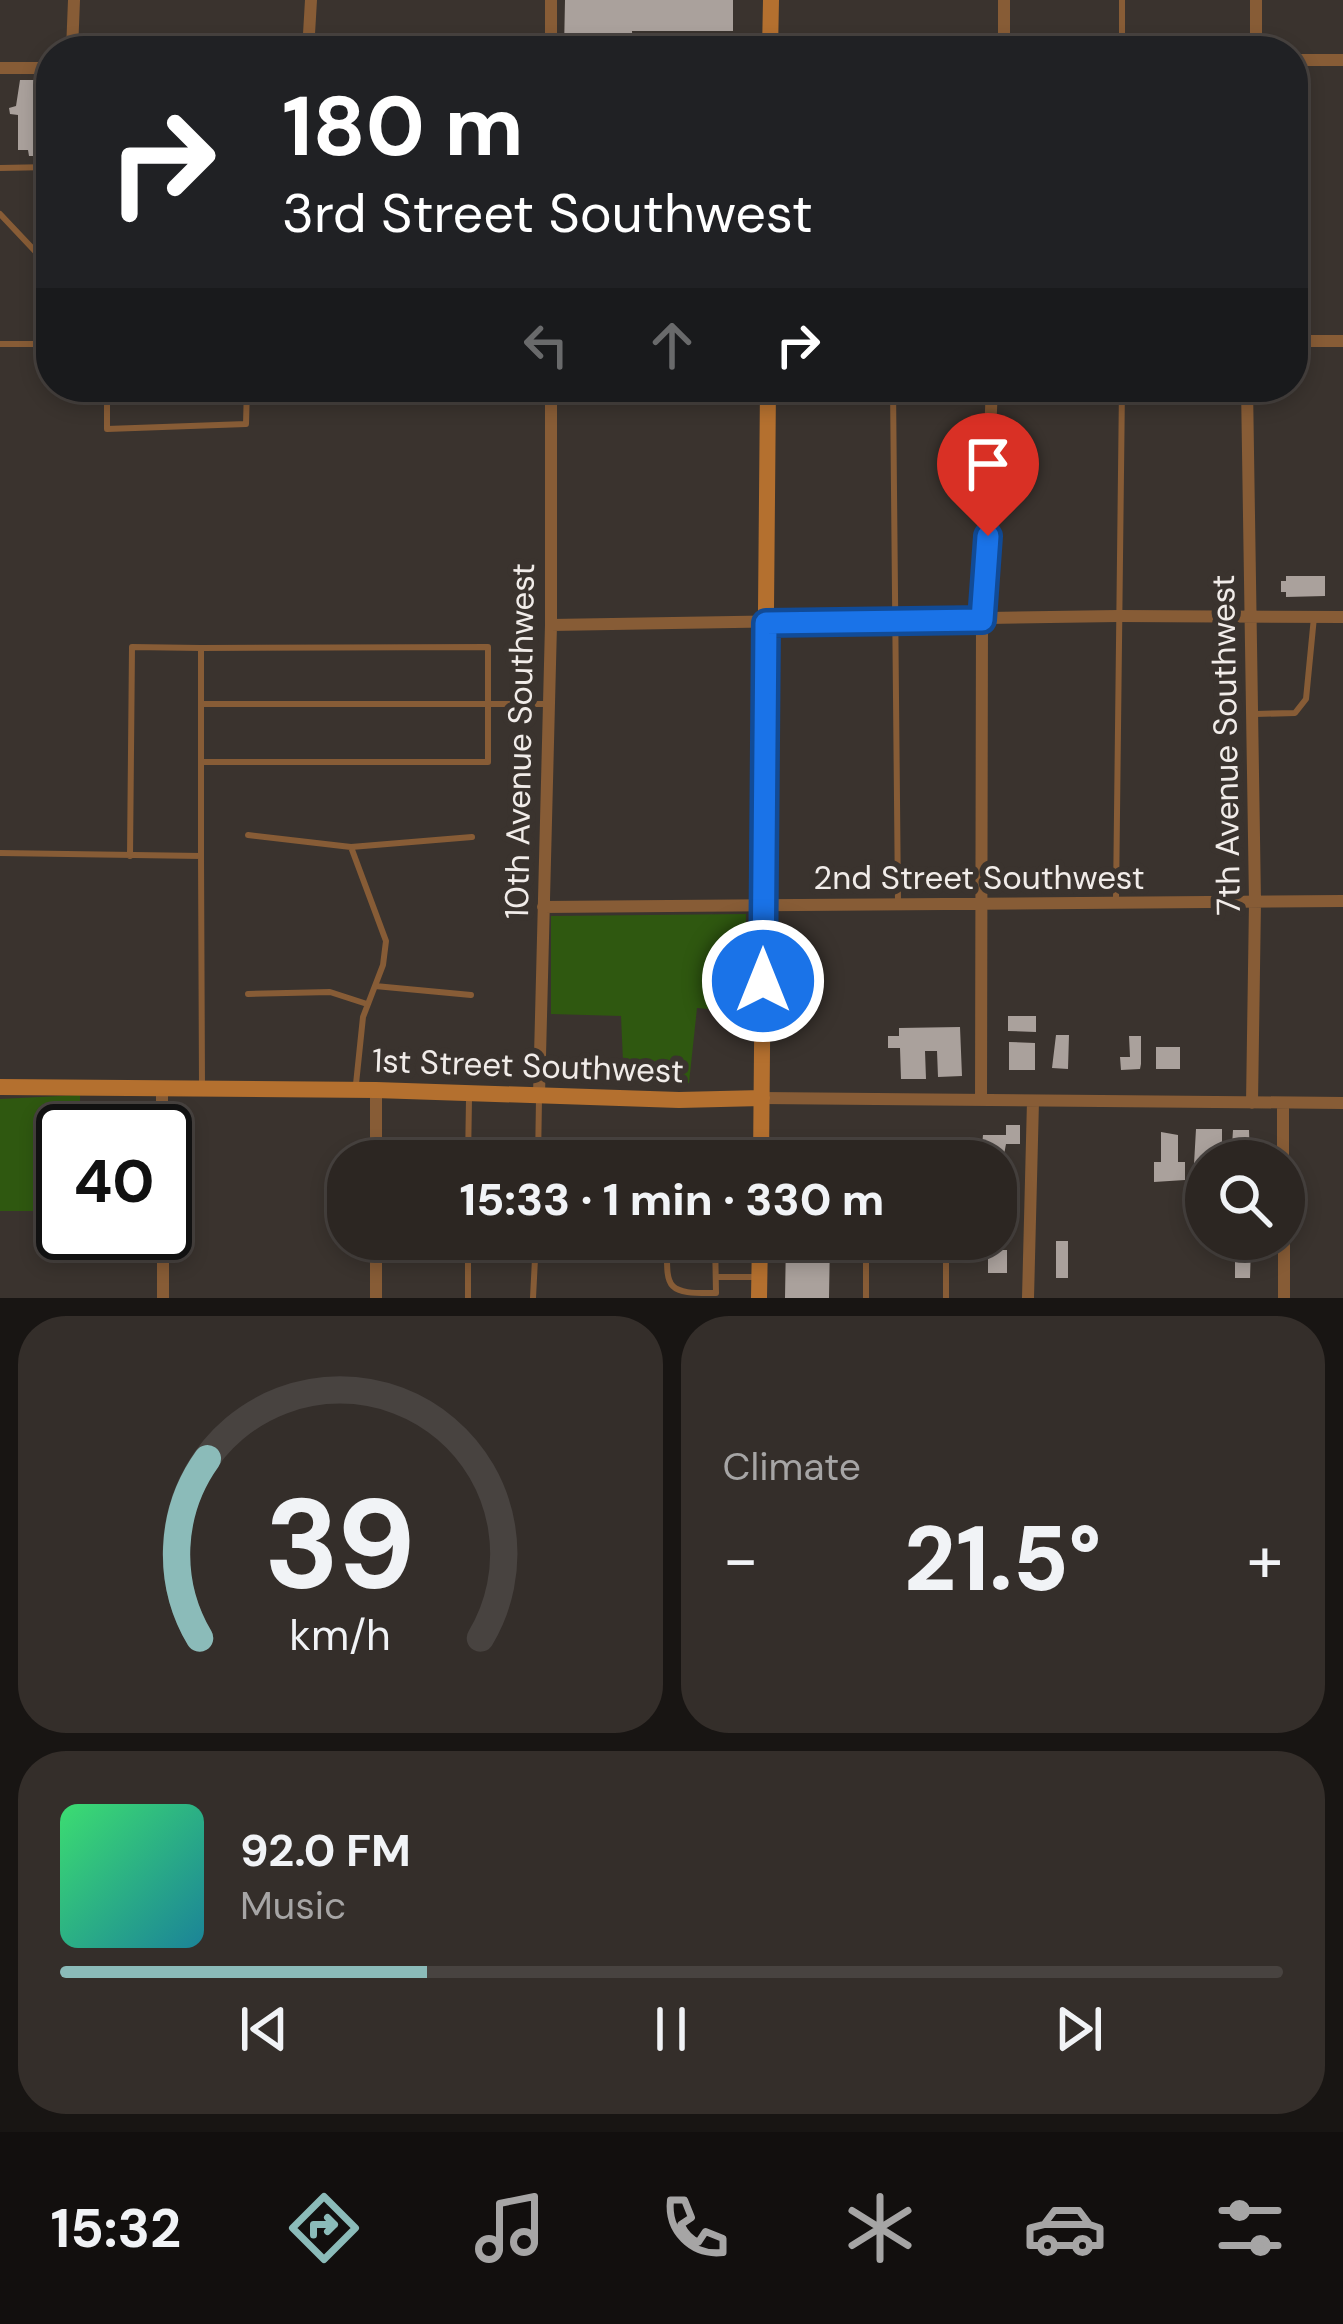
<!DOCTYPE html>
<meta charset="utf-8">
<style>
body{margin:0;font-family:"DM Sans",sans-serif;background:#342e2a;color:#f1f3f6;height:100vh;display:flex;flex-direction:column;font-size:45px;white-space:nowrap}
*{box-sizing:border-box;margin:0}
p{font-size:39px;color:#a6a5a5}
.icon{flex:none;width:66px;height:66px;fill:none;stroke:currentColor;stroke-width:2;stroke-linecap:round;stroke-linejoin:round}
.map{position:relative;height:1298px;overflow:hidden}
.sheet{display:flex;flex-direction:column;gap:18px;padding:18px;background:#181513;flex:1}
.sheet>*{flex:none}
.top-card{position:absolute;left:36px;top:36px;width:1272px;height:366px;border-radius:48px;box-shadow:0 6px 18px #0003,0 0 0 3px #484340;background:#202124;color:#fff;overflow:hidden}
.fabs{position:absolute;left:1185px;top:1140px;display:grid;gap:24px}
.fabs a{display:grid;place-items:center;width:120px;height:120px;border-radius:50%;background:#2c2622;box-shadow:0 6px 18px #0003,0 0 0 3px #484340;font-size:60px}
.speed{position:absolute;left:36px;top:1104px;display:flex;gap:24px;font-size:60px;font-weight:700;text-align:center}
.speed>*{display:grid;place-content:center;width:156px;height:156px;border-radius:50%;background:#2c2622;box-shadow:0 6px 18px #0003,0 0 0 3px #484340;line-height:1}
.speed .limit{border:6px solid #111;border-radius:18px;background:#fff;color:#111}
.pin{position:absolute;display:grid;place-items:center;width:102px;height:102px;color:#fff;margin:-123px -51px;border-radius:50% 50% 50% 0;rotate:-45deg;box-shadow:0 0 12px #0007}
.pin .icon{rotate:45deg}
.me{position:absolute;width:132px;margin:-66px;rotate:0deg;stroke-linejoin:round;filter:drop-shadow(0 0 9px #0008)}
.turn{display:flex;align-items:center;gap:42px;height:252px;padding:0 48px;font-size:54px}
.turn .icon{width:156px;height:156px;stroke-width:2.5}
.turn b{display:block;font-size:84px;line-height:102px}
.lanes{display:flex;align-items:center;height:114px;padding:0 48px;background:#0003;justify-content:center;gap:60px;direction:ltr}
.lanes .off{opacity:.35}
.big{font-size:90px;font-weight:800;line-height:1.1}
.sheet .card{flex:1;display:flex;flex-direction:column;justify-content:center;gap:18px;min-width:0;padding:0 42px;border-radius:48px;background:#342e2a}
.sheet .dial{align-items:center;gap:0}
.dial svg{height:312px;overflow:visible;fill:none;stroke:#484340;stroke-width:7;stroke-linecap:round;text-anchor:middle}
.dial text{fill:#f1f3f6;stroke:none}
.song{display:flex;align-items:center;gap:36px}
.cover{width:144px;height:144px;border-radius:18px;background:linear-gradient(135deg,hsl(140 70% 55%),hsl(190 70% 35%))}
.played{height:12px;border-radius:6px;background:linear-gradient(90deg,#8bbbb9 30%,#484340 30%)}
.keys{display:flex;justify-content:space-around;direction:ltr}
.heat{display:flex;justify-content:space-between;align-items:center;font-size:66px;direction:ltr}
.sheet .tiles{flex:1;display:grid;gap:18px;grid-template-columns:1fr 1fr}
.card:last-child{grid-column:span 2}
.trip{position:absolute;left:327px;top:1140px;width:690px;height:120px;border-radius:48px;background:#2c2622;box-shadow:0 6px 18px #0003,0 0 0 3px #484340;font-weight:800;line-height:120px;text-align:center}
.menu{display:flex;height:192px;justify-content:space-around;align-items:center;background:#120f0e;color:#a6a5a5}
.menu .icon{width:84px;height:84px}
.menu .current{color:#8bbbb9}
.menu b{font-size:54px;color:#f1f3f6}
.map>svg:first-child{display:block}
.green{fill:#2f5810}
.building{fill:#aaa19c}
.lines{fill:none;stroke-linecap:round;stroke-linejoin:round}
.lane{stroke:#875c36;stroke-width:6}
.street{stroke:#875c36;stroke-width:12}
.secondary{stroke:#b4702f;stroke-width:16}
.route-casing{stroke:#114b97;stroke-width:30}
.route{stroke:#1a73e8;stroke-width:21}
.labels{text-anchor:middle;stroke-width:12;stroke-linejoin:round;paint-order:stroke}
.street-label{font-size:33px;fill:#f1ece9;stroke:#3a332e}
</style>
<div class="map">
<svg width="1343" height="1298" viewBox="0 0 1343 1298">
<rect width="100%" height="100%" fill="#3a332e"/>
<path class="green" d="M746 914 745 1012 697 1008 689 1083 624 1084 621 1016 551 1014V916Z
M80 1095V1131H63V1211H0V1099Z"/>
<path class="building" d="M565 0H733V31H632L633 49 564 50Z
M20 80H51V156H29L28 150H18V115L10 114 9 108 16 106Z
M1286 576H1325V596L1286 597V592H1281V581H1286Z
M1008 1016H1036V1032L1008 1031Z
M960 1027 962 1076 938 1077 937 1051H925L926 1079H901L900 1048H888V1036H899V1028Z
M1056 1035H1069L1068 1069 1052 1068Z
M1129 1036H1141V1064L1140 1069 1121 1070 1120 1057H1130Z
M1009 1042 1035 1043V1070H1009Z
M1156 1047H1180V1069H1156Z
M1006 1125H1020V1144H1006L1001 1171H996V1161H975V1157H981L983 1135H1006Z
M1196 1129H1222V1145H1214V1161L1194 1164Z
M1233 1130H1249L1250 1161H1231Z
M1161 1132 1178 1135V1162H1185V1180L1154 1182V1162H1161Z
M786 1239H830L829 1298H785Z
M1056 1241H1068V1278H1056Z
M1235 1246H1251L1250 1278H1235Z
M988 1250H1007V1273H988Z"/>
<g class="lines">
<path class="lane" d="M1122 51V0
M0 168 51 167
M0 214 51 268
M0 344H51
M107 387V429L246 424 247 387
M893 387 898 903
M201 648 488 647V762H201
M201 704H546
M1255 714 1295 713 1306 699 1314 617
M248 835 351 847 472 837
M351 847 386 941 383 965 363 1017 356 1084
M0 853 201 856V648L132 647 130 856
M201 856 202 1086
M1116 899 1122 387
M375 986 471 995
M248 994 330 992 367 1004
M468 1161 469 1099
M538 1161 539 1099
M667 1239C667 1288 663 1294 716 1293L715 1239
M946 1239V1298
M716 1277H754
M468 1298V1239
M533 1298 536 1239
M866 1298V1239"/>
<path class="street" d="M551 0V51
M1256 0V51
M72 51 74 0
M308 51 311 0
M1004 51V0
M1293 60H1343
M0 68H51
M1293 341H1343
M1247 387 1255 902 1252 1103
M551 625 1118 616 1343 617
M543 907 1343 901
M162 1087V1131
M376 1090V1161
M539 1095 551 625V387
M762 1098 1343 1103
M981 1100 982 620 992 387
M1283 1103V1161
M163 1233V1298
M376 1239V1298
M1284 1239V1298
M1028 1298 1033 1101"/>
<path class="secondary" d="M770 51 771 0
M0 1087 376 1090 679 1100 762 1098
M761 1161 768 387
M759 1298 760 1239"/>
</g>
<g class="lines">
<defs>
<path id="route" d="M763 981 766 623 982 620 988 536"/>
</defs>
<use href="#route" class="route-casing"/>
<use href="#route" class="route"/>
</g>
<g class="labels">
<g class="street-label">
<text transform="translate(519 741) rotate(-89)" y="12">10th Avenue Southwest</text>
<text transform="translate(1225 745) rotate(-91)" y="12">7th Avenue Southwest</text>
<text x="979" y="889">2nd Street Southwest</text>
<text transform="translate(528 1065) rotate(2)" y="12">1st Street Southwest</text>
</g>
</g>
</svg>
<div class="fabs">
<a><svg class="icon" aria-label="search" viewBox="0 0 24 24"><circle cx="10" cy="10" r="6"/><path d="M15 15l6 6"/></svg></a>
</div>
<div class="speed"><div class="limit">40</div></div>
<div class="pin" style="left:988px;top:536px;background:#d93025"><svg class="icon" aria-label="arrive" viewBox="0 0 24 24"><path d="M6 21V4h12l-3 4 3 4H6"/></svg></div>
<svg class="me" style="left:763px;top:981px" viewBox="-20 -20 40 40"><circle r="17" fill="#1a73e8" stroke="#fff" stroke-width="3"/><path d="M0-11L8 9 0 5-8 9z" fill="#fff"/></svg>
<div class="trip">15:33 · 1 min · 330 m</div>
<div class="top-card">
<div class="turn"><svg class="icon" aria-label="right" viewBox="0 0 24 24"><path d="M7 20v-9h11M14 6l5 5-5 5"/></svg><div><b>180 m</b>3rd Street Southwest</div></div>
<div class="lanes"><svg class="icon off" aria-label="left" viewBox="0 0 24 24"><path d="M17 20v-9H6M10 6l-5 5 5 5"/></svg><svg class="icon off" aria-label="ahead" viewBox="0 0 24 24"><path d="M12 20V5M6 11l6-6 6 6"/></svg><svg class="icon" aria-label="right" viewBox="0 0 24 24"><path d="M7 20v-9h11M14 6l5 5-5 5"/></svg></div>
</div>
</div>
<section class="sheet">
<div class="tiles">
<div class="card dial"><svg viewBox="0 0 100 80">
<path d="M14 69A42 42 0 1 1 86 69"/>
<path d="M14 69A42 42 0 0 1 16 23" stroke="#8bbbb9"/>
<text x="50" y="56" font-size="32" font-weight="700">39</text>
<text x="50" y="72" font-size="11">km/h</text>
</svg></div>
<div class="card"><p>Climate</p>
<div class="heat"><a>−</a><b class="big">21.5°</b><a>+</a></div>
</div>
<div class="card">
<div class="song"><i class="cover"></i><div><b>92.0 FM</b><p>Music</p></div></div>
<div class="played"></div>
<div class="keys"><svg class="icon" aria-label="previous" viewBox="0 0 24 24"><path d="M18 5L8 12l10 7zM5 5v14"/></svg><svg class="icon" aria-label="pause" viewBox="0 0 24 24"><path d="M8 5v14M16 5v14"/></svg><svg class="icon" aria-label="next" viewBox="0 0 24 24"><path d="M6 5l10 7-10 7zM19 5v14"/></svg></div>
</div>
</div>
</section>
<nav class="menu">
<b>15:32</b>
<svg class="icon current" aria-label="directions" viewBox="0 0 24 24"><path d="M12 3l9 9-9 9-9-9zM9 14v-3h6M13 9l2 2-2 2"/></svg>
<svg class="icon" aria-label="music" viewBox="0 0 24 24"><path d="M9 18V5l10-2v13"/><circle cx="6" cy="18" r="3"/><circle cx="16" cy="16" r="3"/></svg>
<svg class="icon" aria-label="phone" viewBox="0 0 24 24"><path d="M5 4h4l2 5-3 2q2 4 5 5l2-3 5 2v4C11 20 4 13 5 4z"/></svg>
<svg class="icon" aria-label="climate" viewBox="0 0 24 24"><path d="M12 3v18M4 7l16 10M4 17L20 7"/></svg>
<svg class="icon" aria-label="car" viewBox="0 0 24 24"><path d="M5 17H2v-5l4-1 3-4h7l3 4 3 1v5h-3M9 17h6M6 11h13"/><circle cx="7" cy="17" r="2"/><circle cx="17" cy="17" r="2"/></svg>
<svg class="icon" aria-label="filters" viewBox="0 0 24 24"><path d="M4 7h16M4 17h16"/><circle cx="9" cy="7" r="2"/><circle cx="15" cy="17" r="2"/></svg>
</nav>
